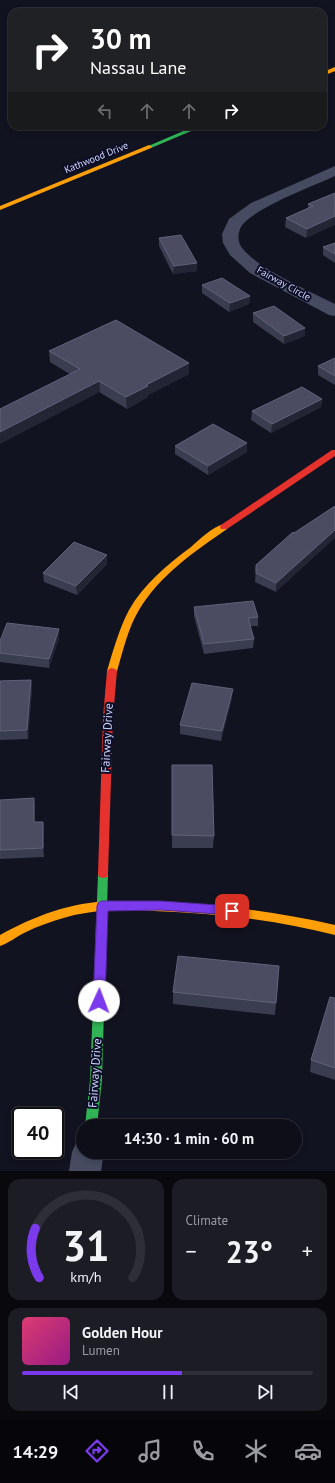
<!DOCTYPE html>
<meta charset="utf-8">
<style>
body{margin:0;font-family:"PT Sans",sans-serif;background:#1c1c25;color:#f1f3f6;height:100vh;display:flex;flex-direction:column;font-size:15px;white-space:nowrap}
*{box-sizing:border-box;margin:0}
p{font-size:13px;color:#9b9ca2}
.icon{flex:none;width:22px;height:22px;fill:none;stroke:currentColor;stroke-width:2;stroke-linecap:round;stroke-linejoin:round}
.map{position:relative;height:1171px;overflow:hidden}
.panel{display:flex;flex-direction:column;gap:8px;padding:8px;background:#08080d;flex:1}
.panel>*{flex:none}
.hud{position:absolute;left:8px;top:8px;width:319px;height:122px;border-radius:12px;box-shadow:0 2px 6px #0003,0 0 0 1px #2e2e37;background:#202124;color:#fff;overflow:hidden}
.speed{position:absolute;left:12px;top:1107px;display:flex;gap:8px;font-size:20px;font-weight:700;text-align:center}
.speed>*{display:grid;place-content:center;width:52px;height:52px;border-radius:50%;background:#0e0e18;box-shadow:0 2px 6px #0003,0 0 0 1px #2e2e37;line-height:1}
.speed .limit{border:2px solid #111;border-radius:6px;background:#fff;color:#111}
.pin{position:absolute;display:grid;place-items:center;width:34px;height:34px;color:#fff;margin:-17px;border-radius:8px;box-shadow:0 2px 6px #0006}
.me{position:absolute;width:44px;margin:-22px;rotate:2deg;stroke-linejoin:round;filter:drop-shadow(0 0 3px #0008)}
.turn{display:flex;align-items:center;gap:14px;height:84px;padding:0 16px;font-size:18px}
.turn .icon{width:52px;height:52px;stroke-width:2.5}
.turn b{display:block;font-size:28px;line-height:34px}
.lanes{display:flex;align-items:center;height:38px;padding:0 16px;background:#0003;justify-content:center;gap:20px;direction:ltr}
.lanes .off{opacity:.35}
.big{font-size:30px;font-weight:700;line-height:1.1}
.panel .card{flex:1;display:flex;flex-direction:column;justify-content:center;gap:6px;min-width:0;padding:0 14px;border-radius:12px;background:#1c1c25}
.panel .dial{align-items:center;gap:0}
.dial svg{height:104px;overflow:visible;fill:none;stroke:#2e2e37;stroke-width:7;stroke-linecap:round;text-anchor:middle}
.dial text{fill:#f1f3f6;stroke:none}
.song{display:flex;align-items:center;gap:12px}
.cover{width:48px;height:48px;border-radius:6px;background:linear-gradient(135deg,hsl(340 70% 55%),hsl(310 70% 35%))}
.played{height:4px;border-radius:2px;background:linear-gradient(90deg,#7c3aed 55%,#2e2e37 55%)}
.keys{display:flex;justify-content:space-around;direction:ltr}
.heat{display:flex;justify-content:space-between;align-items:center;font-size:22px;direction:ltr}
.panel .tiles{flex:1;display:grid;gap:8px;grid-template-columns:1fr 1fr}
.card:last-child{grid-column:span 2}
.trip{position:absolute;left:76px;top:1119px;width:226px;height:40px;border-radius:20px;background:#0e0e18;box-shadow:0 2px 6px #0003,0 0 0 1px #2e2e37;font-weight:700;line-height:40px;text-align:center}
.menu{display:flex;height:64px;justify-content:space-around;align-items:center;background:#06060a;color:#9b9ca2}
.menu .icon{width:28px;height:28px}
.menu .current{color:#7c3aed}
.menu b{font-size:18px;color:#f1f3f6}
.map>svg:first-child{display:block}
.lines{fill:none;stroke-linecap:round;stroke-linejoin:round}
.street{fill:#464b61;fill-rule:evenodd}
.fast{fill:#30b455;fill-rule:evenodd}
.slow{fill:#ff9f0a;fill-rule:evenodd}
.jam{fill:#e5322d;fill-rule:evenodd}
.wall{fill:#3a3c4f}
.shaded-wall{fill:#232434}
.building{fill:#4b4c62;stroke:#60627b}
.route{fill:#7c3aed;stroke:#51269a}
.labels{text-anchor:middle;stroke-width:4;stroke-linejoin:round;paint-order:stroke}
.far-street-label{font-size:10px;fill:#d1d7ff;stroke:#0c0e26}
.street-label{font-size:12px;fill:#d1d7ff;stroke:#0c0e26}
</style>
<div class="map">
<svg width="335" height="1171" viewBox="0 0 335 1171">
<rect width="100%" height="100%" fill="#121320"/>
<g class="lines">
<path class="street" d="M335 166V176C311 187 259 206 243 224 237 231 237 243 243 249 260 270 310 291 335 304V316L329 315 250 273 230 255 223 243 222 234 229 219 251 203Z
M83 1139V1152H104L101 1171H69L72 1152 77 1141Z"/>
<path class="fast" d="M195 126H203L151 148 146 147Z
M103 870 107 871 108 874 102 1080 97 1126H85L90 1080 98 874 99 871Z"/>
<path class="slow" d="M335 67V71L323 76V72Z
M149 145 152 147 151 148 0 210V206Z
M224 524 228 527 227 529C195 551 159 576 139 610 128 628 123 651 117 671L115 673H109L107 671C113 651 119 629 129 610 143 585 168 564 191 547 200 539 212 527 224 524Z
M111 901C187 901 261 908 335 925V935C275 920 216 913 154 911 125 910 96 909 67 917 52 921 38 926 24 933 16 937 9 943 0 946V935C34 916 72 902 111 901Z"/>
<path class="jam" d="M332 450H335V456L227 529H221L220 527 221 525Z
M112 668 115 669 117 671 113 717 108 874 107 877 103 878 99 877 98 874 103 717 107 671 109 669Z"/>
</g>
<path class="wall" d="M335 193 306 238 285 227 286 218 308 208V204Z
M159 238 197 263V271L173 274 159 246Z
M335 243V263L323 255V247Z
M202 285 250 296 249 304 229 312 202 293Z
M253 313 305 328V336L284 344 253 322Z
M49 351 189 374 148 395V397L127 409 50 362Z
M335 358V385L318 375V366Z
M322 399 321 407 271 433 251 420 252 411Z
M175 446 247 452 208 475 175 454Z
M293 532 276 592 255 582 256 565Z
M107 555V564L77 595 44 582 43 573Z
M194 607 258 617V626H250L254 639 253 648 204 654 194 616Z
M59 638 49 668 0 662V641Z
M31 680 32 689 28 739 0 740V681Z
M232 698 221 741 180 734V725Z
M172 777 214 836 213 848H172Z
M0 800 35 807V822H43L44 831V857L0 859Z
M279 966 275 1015 173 1004V992Z
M335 998V1080L310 1072 311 1060Z"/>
<path class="shaded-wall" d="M335 216V225L306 238 307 229Z
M197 263V271L173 274 174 266Z
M250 296 249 304 229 312 230 303Z
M305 328V336L284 344V336Z
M189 363V374L148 395V397L127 409 126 397 146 385Z
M99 381 100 392 0 444V432Z
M322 399 321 407 271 433 272 424Z
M247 443V452L208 475V466Z
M335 530V538L276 592V583Z
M107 555V564L77 595 76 586Z
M59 629V638L49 668V659Z
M31 680 32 689 28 739 27 730Z
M233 689 232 698 221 741 222 731Z
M34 798 35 807V831L34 822Z
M43 822 44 831V857L43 848Z"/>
<path class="building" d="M335 193V216L307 229 286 218 313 206 308 204Z
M181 235 197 263 174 266 159 238Z
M335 243V254L323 247Z
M222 278 250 296 230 303 202 285Z
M274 306 305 328 284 336 253 313Z
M116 320 189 363 146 385 148 386 126 397 99 381 0 432V409L80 369 49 351Z
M335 358V376L318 366Z
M302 387 322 399 272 424 252 411Z
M213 424 247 443 208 466 175 446Z
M335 506V530L276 583 256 573V565L293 532 294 533Z
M74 542 107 555 76 586 43 573Z
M253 601 258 617 248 618 254 639 204 644 194 607Z
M7 623 59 629 49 659 0 653V641Z
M31 680 27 730 0 731V681Z
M192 683 233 689 222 731 180 725Z
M172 765H212L214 836 172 835Z
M34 798V822H43V848L0 850V800Z
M178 956 279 966 276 1003 173 992Z
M330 997 335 998V1068L311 1060Z"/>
<path class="route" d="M102 901H161L232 906 237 907 238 911 237 914 232 915 161 910 108 911 105 1001 103 1004 99 1006 94 1004 93 1001 97 906 98 903Z"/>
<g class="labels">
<g class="far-street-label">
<text transform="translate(96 157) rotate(-22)" y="4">Kathwood Drive</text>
<text transform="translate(284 283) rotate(29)" y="4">Fairway Circle</text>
</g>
<g class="street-label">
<text transform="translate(107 738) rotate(-87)" y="4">Fairway Drive</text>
<text transform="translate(95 1073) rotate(-86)" y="4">Fairway Drive</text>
</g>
</g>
</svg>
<div class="speed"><div class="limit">40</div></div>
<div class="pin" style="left:232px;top:911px;background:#d93025"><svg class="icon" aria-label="arrive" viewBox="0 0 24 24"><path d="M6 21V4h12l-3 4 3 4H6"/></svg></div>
<svg class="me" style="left:99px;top:1001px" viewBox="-20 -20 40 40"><circle r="19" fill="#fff"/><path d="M0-13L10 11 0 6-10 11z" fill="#7c3aed"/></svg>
<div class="trip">14:30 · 1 min · 60 m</div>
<div class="hud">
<div class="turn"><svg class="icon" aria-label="right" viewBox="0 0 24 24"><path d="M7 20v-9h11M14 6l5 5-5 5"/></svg><div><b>30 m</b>Nassau Lane</div></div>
<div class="lanes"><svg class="icon off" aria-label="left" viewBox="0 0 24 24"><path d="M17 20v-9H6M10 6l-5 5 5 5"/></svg><svg class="icon off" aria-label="ahead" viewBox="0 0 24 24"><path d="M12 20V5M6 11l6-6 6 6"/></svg><svg class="icon off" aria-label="ahead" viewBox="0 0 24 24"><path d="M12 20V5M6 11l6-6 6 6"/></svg><svg class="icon" aria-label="right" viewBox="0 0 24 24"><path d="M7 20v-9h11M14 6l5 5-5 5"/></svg></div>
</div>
</div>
<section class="panel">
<div class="tiles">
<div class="card dial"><svg viewBox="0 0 100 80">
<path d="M14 69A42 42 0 1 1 86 69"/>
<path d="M14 69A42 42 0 0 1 11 31" stroke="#7c3aed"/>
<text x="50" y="56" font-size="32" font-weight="700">31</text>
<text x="50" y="72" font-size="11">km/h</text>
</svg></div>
<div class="card"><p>Climate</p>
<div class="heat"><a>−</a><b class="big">23°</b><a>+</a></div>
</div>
<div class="card">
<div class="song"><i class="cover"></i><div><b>Golden Hour</b><p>Lumen</p></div></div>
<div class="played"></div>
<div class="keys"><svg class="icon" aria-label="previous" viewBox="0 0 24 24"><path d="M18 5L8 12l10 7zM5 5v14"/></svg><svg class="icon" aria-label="pause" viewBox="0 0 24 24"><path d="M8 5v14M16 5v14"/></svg><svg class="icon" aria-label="next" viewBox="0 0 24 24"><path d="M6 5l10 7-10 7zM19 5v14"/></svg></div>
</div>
</div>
</section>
<nav class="menu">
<b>14:29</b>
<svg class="icon current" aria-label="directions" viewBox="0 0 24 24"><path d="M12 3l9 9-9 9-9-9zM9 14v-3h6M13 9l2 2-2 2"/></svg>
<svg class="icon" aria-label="music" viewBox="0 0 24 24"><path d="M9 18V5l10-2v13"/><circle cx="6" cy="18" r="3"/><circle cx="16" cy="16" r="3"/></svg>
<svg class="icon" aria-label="phone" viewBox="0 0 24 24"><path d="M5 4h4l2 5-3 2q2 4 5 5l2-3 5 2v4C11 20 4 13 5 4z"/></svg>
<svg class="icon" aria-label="climate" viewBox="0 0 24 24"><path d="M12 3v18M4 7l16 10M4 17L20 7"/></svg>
<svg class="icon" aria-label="car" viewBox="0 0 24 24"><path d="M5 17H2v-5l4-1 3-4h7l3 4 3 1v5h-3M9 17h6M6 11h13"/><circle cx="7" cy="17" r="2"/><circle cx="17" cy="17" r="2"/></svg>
</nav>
